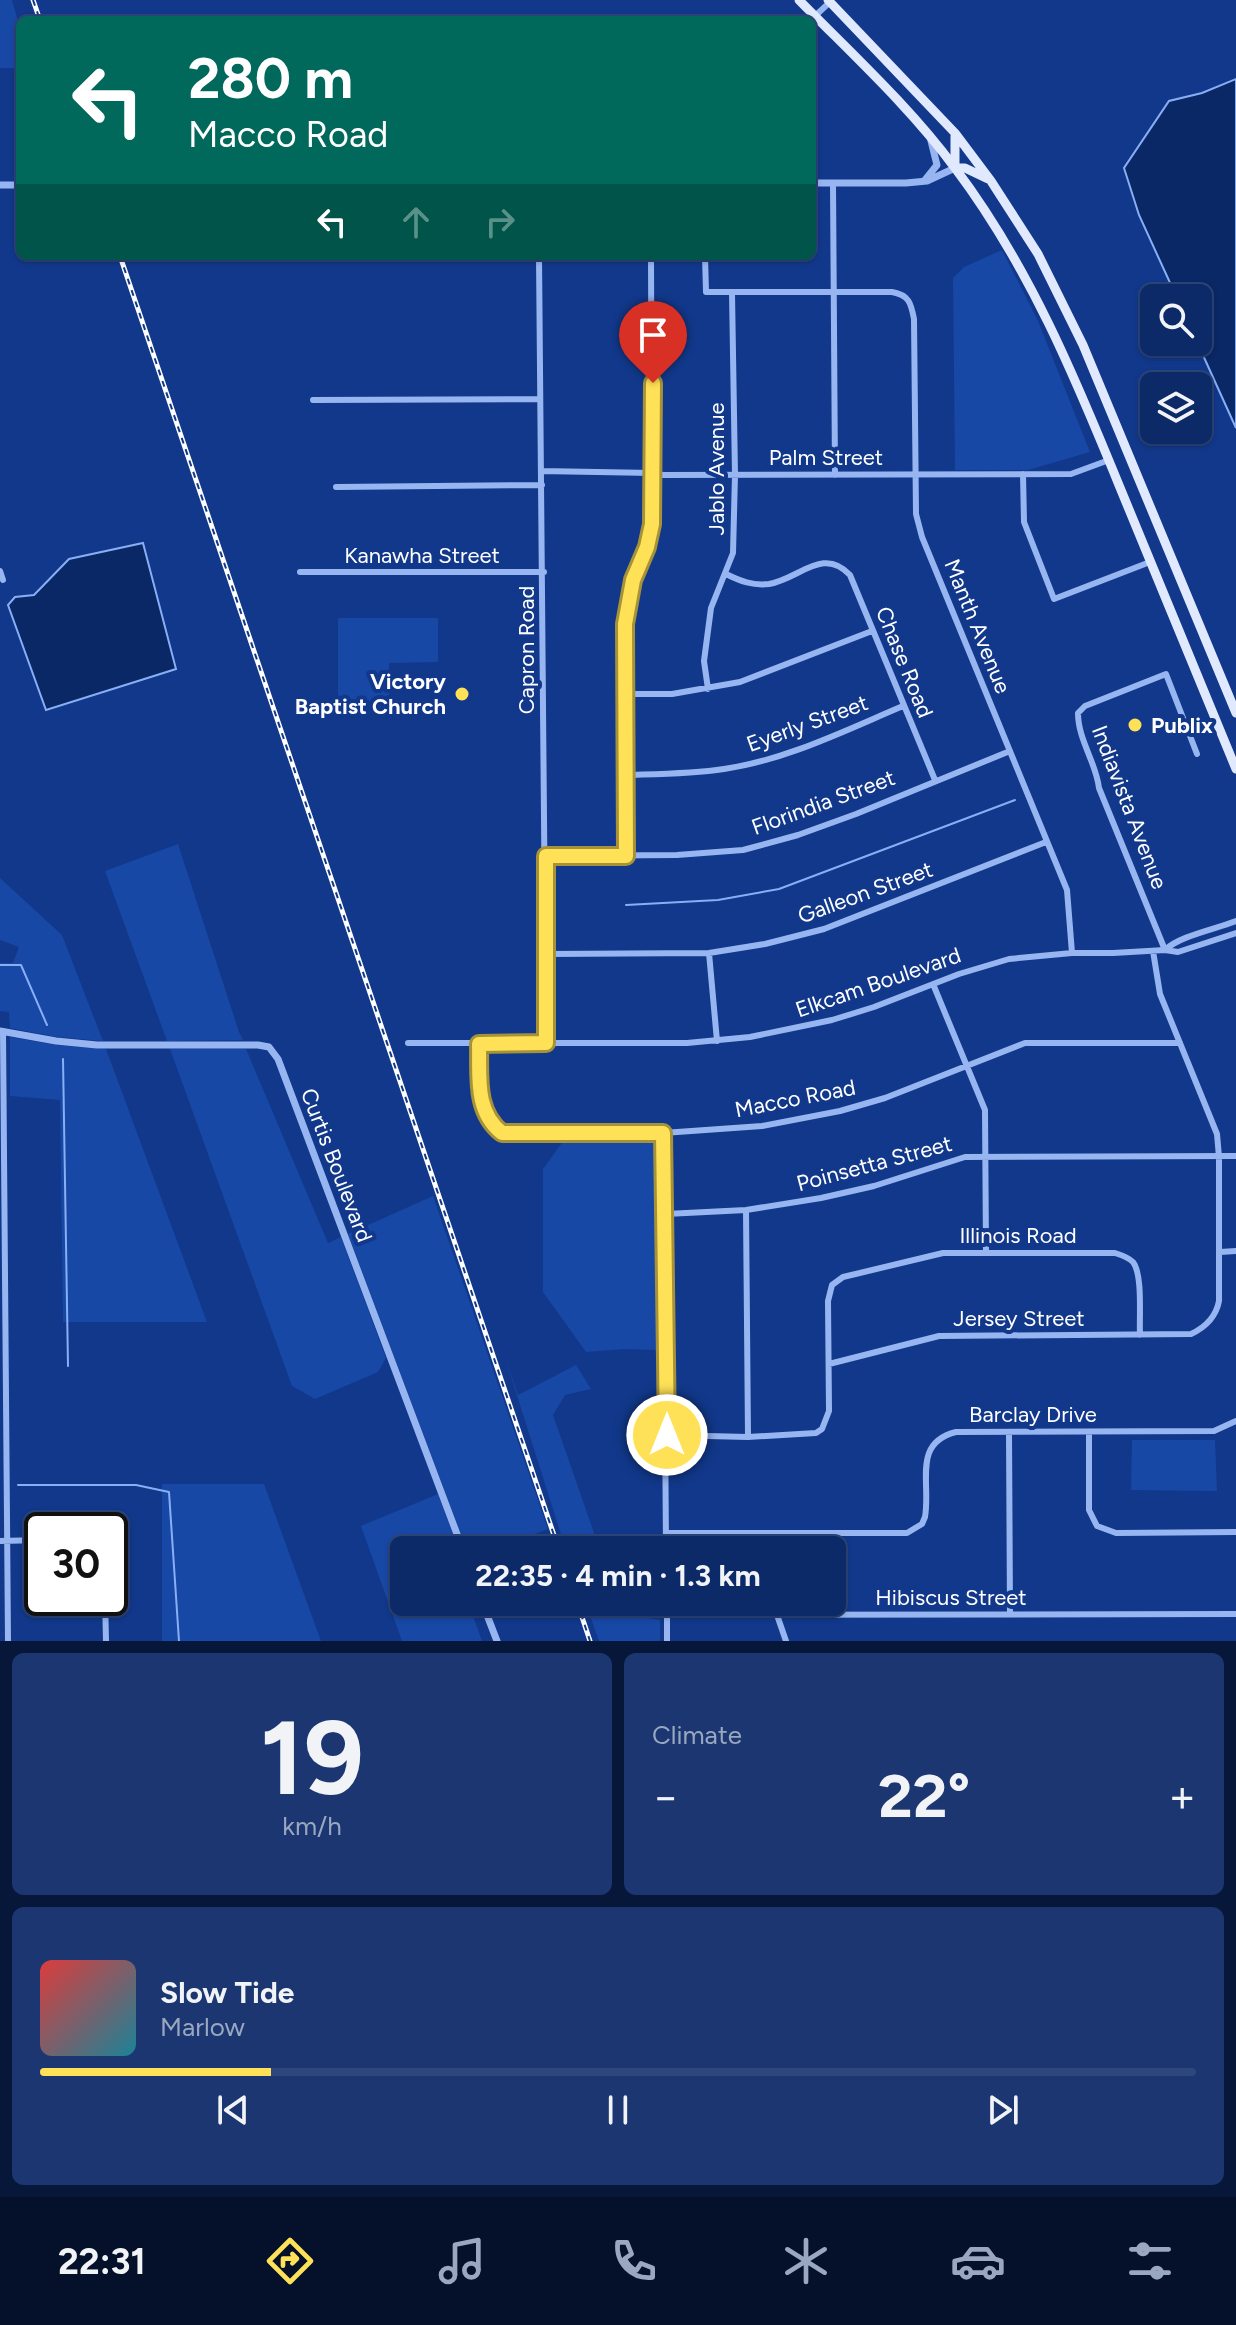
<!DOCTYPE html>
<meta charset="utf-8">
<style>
body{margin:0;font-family:Figtree,sans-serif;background:#1b3671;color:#f1f3f6;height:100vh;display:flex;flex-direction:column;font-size:30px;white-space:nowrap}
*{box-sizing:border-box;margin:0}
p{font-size:26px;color:#9aa7c0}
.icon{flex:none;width:44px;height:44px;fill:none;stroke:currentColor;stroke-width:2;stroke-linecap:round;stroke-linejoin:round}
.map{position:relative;height:1641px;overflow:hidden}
.details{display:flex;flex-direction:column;gap:12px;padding:12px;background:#071739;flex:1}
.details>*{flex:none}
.banner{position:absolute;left:16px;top:16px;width:800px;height:244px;border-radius:12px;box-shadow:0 2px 6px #0004,0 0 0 2px #2d467c;background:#00695c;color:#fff;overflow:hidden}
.tools{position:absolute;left:1140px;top:284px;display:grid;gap:16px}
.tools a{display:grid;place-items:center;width:72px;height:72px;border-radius:12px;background:#0d2a68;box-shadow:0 2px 6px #0004,0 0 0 2px #2d467c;font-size:40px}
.speed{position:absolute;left:24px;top:1512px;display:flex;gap:16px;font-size:40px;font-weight:700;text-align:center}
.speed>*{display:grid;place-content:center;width:104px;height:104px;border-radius:50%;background:#0d2a68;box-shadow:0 2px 6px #0004,0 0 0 2px #2d467c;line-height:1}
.speed .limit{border:4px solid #111;border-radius:12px;background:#fff;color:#111}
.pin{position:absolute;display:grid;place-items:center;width:68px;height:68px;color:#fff;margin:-82px -34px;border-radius:50% 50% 50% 0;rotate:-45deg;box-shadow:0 0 8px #0007}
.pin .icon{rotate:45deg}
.me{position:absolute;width:88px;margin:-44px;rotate:0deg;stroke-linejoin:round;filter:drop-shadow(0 0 6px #0008)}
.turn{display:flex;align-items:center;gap:28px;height:168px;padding:0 40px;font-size:36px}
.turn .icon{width:104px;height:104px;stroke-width:2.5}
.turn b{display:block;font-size:56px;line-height:68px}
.lanes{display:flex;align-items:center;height:76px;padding:0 40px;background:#0003;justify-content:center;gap:40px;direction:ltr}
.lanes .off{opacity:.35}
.big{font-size:60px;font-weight:700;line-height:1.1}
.details .widget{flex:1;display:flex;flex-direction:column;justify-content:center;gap:12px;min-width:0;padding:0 28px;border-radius:12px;background:#1b3671}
.details .dial{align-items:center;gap:0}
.dial b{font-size:104px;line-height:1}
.song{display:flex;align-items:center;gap:24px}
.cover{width:96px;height:96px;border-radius:12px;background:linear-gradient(135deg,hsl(0 70% 55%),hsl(190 70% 35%))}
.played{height:8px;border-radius:4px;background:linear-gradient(90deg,#ffe157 20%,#2d467c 20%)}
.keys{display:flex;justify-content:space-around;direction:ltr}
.heat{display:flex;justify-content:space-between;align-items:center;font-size:44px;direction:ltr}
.details .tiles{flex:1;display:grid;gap:12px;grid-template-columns:1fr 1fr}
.widget:last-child{grid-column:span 2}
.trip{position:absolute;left:390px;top:1536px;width:456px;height:80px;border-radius:12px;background:#0d2a68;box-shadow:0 2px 6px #0004,0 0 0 2px #2d467c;font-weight:700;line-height:80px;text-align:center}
.tab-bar{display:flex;height:128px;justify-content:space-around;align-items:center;background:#05112a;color:#9aa7c0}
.tab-bar .icon{width:56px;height:56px}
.tab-bar .active{color:#ffe157}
.tab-bar b{font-size:36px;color:#f1f3f6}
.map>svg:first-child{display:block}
.green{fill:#1848a5}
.water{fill:#0a2766;stroke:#88aff5;stroke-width:2}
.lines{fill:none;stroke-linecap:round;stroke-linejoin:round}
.stream{stroke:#88aff5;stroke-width:2}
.minor{stroke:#97b6f1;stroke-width:6}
.tertiary{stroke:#97b6f1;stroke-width:7}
.primary{stroke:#e1e9ff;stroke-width:9}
.rail-casing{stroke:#fff;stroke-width:5}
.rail{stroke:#11388a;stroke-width:2;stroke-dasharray:6;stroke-linecap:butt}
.route-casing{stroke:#a69239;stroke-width:20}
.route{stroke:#ffe157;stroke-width:14}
.poi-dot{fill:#ffe157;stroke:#11388a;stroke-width:3}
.labels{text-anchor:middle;stroke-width:8;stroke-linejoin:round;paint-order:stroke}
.street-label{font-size:22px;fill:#fff;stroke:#11388a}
.poi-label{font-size:22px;font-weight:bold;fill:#fff;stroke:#11388a;text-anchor:end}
</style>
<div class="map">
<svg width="1236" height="1641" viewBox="0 0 1236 1641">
<rect width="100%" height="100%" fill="#11388a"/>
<path class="green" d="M0 0H12L20 28V68H0Z
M1002 250 1038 321 1090 452 1028 470H955L953 278 964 267Z
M338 618H438V662L389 663V710H338Z
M178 844 239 1032 243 1040 167 1041 105 871Z
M0 878 62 935 103 1041 57 1037 10 1028 9 1012 0 1011V963H13L19 947 0 940Z
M10 1037 56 1045 106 1049 207 1322H63L60 1100 10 1096Z
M170 1049H246L328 1243 341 1237 386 1358 378 1372 315 1399 292 1386Z
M612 1138 652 1139 658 1144 657 1350 625 1349 586 1352 543 1292V1169L564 1140Z
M433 1196 548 1529 490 1550H467L348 1234Z
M502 1348 518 1395 576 1365 591 1389 565 1395 553 1415 600 1550H566Z
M1132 1440H1215L1217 1491 1131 1490Z
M162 1484H264L321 1641H162Z
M438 1494 459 1550H404V1602H468L482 1641H402L361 1526Z
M585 1602H604V1606L611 1611 660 1620V1641H599Z"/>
<path class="water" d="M1236 79V428L1197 342 1198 298H1177L1139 215 1124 168 1169 101 1202 93Z
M143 543 176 669 46 710 8 605 15 597 34 595 69 559Z"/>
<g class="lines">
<path class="stream" d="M626 905 718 900 779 889 1015 800
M0 965H21L47 1025
M63 1059 68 1366
M18 1485H136L169 1492 179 1641"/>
<path class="minor" d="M815 16 830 2
M833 183 835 475
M539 256 546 1043
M705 256 706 292H892C909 295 911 303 914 319L916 514 922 537 1067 890 1072 953
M313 400 540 399
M541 471 653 473 663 475 1071 474 1109 460
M1023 474 1024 522 1054 599 1150 562
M336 487 542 485
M0 571 3 580
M300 572H544
M726 574C740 581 753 586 769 584 799 579 823 546 850 575L935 780
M708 689 704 661 711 608 733 553 735 475 732 293
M626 694H672L740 682 872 631
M626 775C659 774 691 774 724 769 786 760 846 730 903 706
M546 856 677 855 743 850 798 835 856 814 1010 751
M626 856 625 624 633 580 647 547 652 524 651 256
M1165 950 1099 788C1096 762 1078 740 1078 713L1085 706 1166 674 1197 754
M1165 950C1179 936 1216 929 1236 921
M709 953 717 1041
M546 954 709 953 765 944 824 929 1046 842
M933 984 985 1110 986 1252
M3 1031 8 1641
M408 1043H687L750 1037 832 1020 874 1007 959 974 1009 959 1072 953H1113L1165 950 1178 952 1236 933
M479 1044C480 1075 474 1111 502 1133H663L762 1126 840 1111 885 1098 1025 1043H1180
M663 1133 666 1550
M746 1210 748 1437
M666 1214 746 1210 821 1198 874 1186 965 1157 1236 1156
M1220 1252 1236 1251
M829 1364 939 1336 1191 1334C1206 1327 1216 1317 1219 1301V1157L1217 1134 1160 994 1153 951
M1009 1432 1010 1614
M1089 1432V1510L1097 1526 1116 1533 1236 1532
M667 1435 748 1437 816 1433 822 1429 829 1411 828 1301 832 1285 843 1277 943 1253H1115C1121 1255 1128 1257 1133 1262 1143 1275 1139 1318 1140 1335
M666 1533H907L922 1524 925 1517C931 1483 912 1443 956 1432L1214 1431 1236 1421
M0 1541 42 1540
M105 1598 106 1641
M667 1602V1641
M667 1615 1236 1614
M777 1615 786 1641"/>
<path class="tertiary" d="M925 180 937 165 931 141
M812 183H906L927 181 955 168
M0 185H20
M0 1031 56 1041 97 1045H258L269 1047 278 1059 463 1550
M482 1602 497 1641"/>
<path class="primary" d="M799 0C852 54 910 107 955 168 1029 266 1075 377 1121 490 1159 583 1198 676 1236 769
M828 0 955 133 991 181 1038 254 1083 345 1236 713
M955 168H965L988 179
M955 168V136"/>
<defs>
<path id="rail" d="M33 0 40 20
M120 256 559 1550
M577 1602 590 1641"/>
</defs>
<use href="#rail" class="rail-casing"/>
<use href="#rail" class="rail"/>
</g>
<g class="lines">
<defs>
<path id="route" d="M653 383 652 524 647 547 633 580 625 624 626 856H546V1043L479 1044C480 1075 474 1111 502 1133H663L667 1435"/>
</defs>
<use href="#route" class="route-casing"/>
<use href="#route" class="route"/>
</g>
<g class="poi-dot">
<circle cx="462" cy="694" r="8"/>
<circle cx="1135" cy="725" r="8"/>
</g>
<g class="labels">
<g class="street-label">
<text x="826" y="465">Palm Street</text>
<text transform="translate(716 469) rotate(-90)" y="8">Jablo Avenue</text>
<text x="422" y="563">Kanawha Street</text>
<text transform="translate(978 626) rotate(68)" y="8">Manth Avenue</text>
<text transform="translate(526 650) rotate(-90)" y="8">Capron Road</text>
<text transform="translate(905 662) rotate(68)" y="8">Chase Road</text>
<text transform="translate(807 723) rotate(-20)" y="8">Eyerly Street</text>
<text transform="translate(823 802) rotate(-20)" y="8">Florindia Street</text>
<text transform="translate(1130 807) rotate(69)" y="8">Indiavista Avenue</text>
<text transform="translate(865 892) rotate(-20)" y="8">Galleon Street</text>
<text transform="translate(878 982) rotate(-19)" y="8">Elkcam Boulevard</text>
<text transform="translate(795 1098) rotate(-11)" y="8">Macco Road</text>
<text transform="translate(874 1163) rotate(-15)" y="8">Poinsetta Street</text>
<text transform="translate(337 1165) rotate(69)" y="8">Curtis Boulevard</text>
<text x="1018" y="1243">Illinois Road</text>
<text x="1019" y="1326">Jersey Street</text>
<text x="1033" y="1422">Barclay Drive</text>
<text x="951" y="1605">Hibiscus Street</text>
</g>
<g class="poi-label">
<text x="446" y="689">Victory<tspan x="446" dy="25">Baptist Church</tspan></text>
<text x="1151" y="733" text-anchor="start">Publix</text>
</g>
</g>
</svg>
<div class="tools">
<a><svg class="icon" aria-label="search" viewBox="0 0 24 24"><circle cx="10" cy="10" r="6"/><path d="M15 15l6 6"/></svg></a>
<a><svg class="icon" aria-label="layers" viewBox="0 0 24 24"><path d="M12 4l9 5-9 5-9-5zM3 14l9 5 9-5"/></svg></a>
</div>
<div class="speed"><div class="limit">30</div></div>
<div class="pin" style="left:653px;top:383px;background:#d93025"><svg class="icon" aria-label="arrive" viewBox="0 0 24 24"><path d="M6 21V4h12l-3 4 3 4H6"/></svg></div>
<svg class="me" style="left:667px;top:1435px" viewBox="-20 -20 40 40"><circle r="17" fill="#ffe157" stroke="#fff" stroke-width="3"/><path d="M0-11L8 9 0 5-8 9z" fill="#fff"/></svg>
<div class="trip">22:35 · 4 min · 1.3 km</div>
<div class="banner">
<div class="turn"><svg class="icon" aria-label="left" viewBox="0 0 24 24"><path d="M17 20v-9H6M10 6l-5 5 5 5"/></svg><div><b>280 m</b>Macco Road</div></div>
<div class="lanes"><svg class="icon" aria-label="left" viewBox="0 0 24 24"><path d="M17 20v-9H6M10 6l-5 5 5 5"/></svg><svg class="icon off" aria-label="ahead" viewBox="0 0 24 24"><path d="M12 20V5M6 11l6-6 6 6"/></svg><svg class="icon off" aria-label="right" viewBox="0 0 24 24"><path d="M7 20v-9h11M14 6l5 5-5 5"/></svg></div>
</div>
</div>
<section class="details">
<div class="tiles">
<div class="widget dial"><b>19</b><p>km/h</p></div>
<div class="widget"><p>Climate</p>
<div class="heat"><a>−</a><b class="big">22°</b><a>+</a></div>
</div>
<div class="widget">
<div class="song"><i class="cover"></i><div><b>Slow Tide</b><p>Marlow</p></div></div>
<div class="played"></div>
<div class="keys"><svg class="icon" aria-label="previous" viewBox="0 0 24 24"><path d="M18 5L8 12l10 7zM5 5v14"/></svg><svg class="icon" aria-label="pause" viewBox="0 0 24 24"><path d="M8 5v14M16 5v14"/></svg><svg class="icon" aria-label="next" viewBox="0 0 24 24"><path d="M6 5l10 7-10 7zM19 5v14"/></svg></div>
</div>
</div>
</section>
<nav class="tab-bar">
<b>22:31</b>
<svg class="icon active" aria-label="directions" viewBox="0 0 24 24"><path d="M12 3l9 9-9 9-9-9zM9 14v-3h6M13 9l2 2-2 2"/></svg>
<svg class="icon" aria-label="music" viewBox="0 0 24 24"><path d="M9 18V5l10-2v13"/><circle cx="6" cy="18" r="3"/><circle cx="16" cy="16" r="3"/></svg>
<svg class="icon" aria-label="phone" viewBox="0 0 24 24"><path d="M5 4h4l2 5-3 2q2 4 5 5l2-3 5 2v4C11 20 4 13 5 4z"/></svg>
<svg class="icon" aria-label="climate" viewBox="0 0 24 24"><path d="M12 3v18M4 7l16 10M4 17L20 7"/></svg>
<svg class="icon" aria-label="car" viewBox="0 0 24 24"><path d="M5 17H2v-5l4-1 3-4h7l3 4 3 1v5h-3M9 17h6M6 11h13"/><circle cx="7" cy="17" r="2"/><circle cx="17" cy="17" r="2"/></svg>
<svg class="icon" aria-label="filters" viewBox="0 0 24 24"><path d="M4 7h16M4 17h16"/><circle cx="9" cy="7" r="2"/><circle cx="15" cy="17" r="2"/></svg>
</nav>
